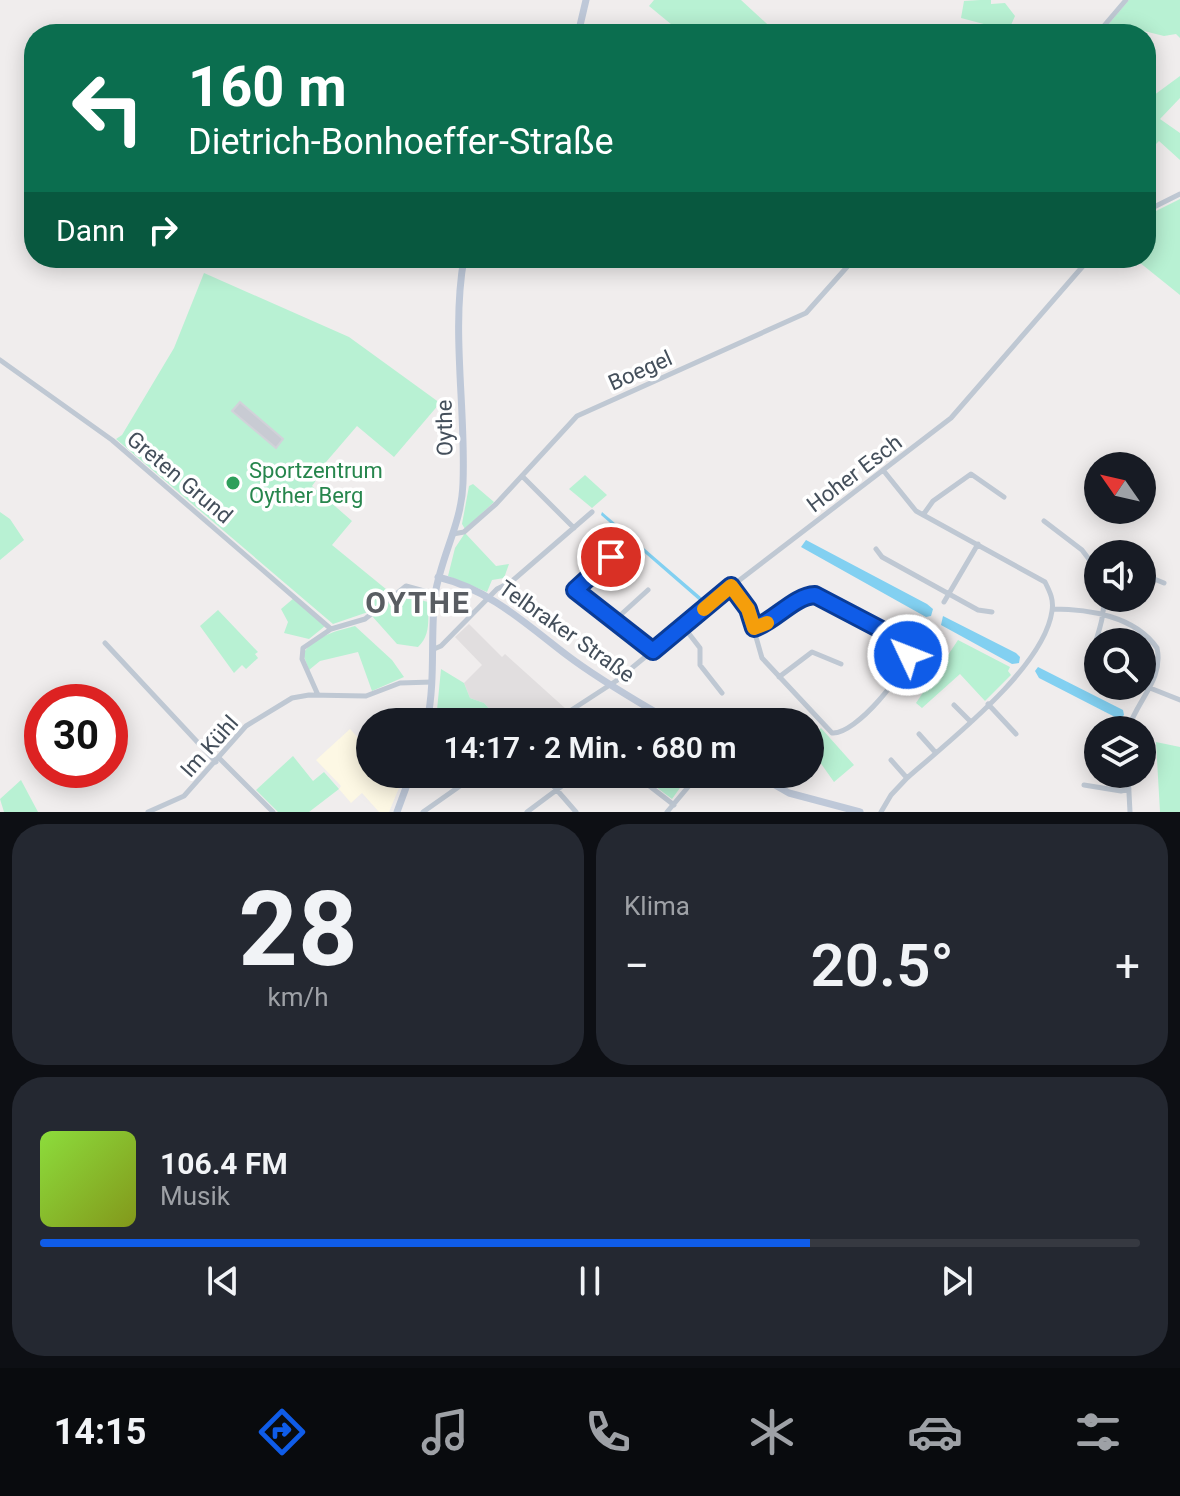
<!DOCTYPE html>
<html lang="de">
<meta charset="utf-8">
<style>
body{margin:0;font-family:Roboto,sans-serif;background:#242831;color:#f1f3f6;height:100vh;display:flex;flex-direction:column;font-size:30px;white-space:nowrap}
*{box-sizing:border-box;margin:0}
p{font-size:26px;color:#9ea1a6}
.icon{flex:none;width:44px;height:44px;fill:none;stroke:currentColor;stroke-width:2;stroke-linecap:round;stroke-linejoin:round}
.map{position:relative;height:812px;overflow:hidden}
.sheet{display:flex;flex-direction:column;gap:12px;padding:12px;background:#0d0f14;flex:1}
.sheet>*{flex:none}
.hud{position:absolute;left:24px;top:24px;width:1132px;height:244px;border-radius:32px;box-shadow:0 4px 20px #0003;background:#0b6e4f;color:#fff;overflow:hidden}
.needle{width:52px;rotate:304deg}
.controls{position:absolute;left:1084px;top:452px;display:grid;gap:16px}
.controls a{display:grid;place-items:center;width:72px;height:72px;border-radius:50%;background:#171b24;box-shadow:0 4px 20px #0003;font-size:40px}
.speed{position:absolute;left:24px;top:684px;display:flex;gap:16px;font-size:40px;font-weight:700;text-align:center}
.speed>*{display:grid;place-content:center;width:104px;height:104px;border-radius:50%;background:#171b24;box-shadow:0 4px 20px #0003;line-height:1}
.speed .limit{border:12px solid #d22;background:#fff;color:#111}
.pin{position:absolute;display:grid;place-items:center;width:68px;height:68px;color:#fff;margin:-34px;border:4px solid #fff;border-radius:50%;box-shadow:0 2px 8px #0007}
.me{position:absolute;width:88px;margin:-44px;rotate:313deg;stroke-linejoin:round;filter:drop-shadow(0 0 6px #0008)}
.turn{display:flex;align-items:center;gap:28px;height:168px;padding:0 32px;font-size:36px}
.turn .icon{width:104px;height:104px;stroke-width:2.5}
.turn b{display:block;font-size:56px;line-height:68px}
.then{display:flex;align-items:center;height:76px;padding:0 32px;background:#0003;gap:16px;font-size:30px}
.big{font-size:60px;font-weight:600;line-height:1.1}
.sheet .card{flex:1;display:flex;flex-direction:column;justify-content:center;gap:12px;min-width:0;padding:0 28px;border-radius:32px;background:#242831}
.sheet .dial{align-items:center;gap:0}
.dial b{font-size:104px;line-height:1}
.song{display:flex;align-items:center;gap:24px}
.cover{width:96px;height:96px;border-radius:12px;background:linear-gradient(135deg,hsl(90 70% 55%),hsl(70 70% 35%))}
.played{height:8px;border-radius:4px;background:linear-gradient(90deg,#0f5ce8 70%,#363941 70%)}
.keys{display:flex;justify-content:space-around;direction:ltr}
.heat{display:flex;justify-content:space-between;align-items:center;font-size:44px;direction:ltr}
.sheet .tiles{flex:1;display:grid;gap:12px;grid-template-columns:1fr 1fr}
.card:last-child{grid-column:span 2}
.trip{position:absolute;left:356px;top:708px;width:468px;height:80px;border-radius:40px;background:#171b24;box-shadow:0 4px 20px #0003;font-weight:600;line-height:80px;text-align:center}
.tab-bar{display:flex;height:128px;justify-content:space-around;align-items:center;background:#090b0e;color:#9ea1a6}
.tab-bar .icon{width:56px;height:56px}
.tab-bar .on{color:#0f5ce8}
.tab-bar b{font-size:36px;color:#f1f3f6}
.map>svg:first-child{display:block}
.commercial{fill:#fdf8e4}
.education{fill:#e1dedf}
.green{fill:#b8f1d3}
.water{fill:#82d0f1}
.building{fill:#c8cbd3;stroke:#d1d2d9;stroke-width:2}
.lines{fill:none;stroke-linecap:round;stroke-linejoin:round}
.street{stroke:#bfc8d3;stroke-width:5}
.secondary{stroke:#bec8d8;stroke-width:7}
.route-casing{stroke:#0a3c97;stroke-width:20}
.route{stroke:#0f5ce8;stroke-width:14}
.slow{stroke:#f59e0b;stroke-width:14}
.leisure-dot{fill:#2e9e5b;stroke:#fff;stroke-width:3}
.labels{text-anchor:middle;stroke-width:7;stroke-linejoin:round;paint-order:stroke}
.street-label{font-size:22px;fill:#444f5b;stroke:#fff}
.leisure-label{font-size:22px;fill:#27864d;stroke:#fff;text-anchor:start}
.district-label{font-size:30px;font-weight:bold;letter-spacing:2px;fill:#595d62;stroke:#fff}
</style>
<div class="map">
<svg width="1180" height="812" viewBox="0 0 1180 812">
<rect width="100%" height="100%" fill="#f0eded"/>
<path class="commercial" d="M350 729 370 750V774H393L401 783 389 812H379L362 793 351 803 339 789 341 786 316 760Z"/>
<path class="education" d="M469 624 502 657 505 654 566 709 545 722H501L484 703 470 698 464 683 482 665 455 637Z"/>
<path class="green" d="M654 0H741L778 34H683L649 6Z
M980 0H991V4L1005 3 1015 16 1007 34 995 27 961 18 964 1Z
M1129 0H1180V38L1176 34 1164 36 1144 31 1142 34H1100Z
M1180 76V98L1160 119 1180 133V160L1159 141 1146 154V101Z
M1180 199V295L1134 258H1146V216Z
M204 273 349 337 440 403 394 457 357 426 314 476 317 479 312 486 352 521 332 545 392 594 371 611 333 624 116 439 122 435 174 348Z
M585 475 607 495 592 508 569 489Z
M473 484 494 502 465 529 462 524 469 486Z
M0 512 10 519 24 540 0 560Z
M465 533 496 566 509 564 504 578 492 580 487 592 448 576 455 548Z
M398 594 428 602C428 619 431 635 418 647L397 644 372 616Z
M294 598 325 626 309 639 284 633 288 622 281 609Z
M218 610 258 652 255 654 258 658 246 669 242 665 234 673 200 626Z
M355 626 392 660 404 677 372 691 358 652 320 661 309 670 303 654C314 636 336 631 355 626Z
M958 640 1010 667 1008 671 1011 675 985 701 960 674 922 708 916 703Z
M441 669 464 683 470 698 484 703 501 722H450L437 710Z
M821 728 854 765 834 782 810 748V738Z
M1156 742 1180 747V812H1160Z
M293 756 313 781 324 772 339 789 309 812H278L256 790Z
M639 774H690L672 799Z
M21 780 38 812H4L0 799Z"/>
<path class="water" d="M602 512 702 598 701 602 601 515Z
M806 540 927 604 933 609 931 616 926 617 801 547Z
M943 616 1016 653 1020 657 1019 663 1012 664 941 625Z
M1038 667 1123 710 1124 715 1121 718 1115 717 1039 678 1035 671Z"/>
<path class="building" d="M240 402 283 439 276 448 232 411Z"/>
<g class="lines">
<path class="street" d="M1097 34 1126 0
M1146 211 1180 194
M0 360 112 440 331 629
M522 476 574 528
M923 515 933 501 971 474 1004 497
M1044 521 1082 550 1098 571
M453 534 464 532 496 504 577 416 806 313 855 258
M876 549 882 557 978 610 992 612
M611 557 575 590 653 651
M1142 574 1164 583
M731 586 748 609 762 658 832 733C855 735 909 672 908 648
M944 602 978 544
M1053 609C1088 609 1135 616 1157 648 1164 680 1136 701 1128 730
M615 620 648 590
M683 626 700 648V665L722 693
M754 628C775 621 794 596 815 595L897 638 908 648
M105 643 216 762
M908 648 916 644 929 625
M434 649 441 646 497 589 511 582 592 512
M1091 666C1093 640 1104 627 1104 598
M779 677 812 652 841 664
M1150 688 1180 700
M318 695 302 659 303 648 331 629 365 619 406 586 435 594
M988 704 1016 734
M954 705 970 721
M553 722 616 681 724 592 951 418 1090 258
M919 734 936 753
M219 758 273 812
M891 760 907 778
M543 774 576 812
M634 774 674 805
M1128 774 1130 812
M1084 785 1121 791 1129 789
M148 812 184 796 246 726 292 698 309 695 366 696 400 683 432 682
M423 812 477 774
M527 812 578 774
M667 812 699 774
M881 812 891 795 907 778C949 741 1044 668 1052 611 1054 600 1050 592 1045 582L916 511 883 470"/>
<path class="secondary" d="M578 34 586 0
M438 577C491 590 527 625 568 656 601 681 637 701 672 722
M427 722C436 679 430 637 435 595 441 556 462 523 463 483 466 408 451 332 464 258
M756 774 789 793 860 812
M397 812 411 774"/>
</g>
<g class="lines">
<defs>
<path id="route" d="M611 557 575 590 653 651 731 586 748 609 754 628C775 621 794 596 815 595L897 638 908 648V655"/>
</defs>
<use href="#route" class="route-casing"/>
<use href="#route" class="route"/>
<path class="slow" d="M704 609 731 586 748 609 754 628 767 623"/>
</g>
<circle class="leisure-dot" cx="233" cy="483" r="8"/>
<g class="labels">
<g class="street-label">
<text transform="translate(640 370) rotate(-24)" y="8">Boegel</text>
<text transform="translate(444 428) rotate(-91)" y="8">Oythe</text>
<text transform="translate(854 473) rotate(-37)" y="8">Hoher Esch</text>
<text transform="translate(180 477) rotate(40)" y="8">Greten Grund</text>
<text transform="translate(567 631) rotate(35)" y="8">Telbraker Straße</text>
<text transform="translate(209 746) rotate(-48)" y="8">Im Kühl</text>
</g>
<g class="leisure-label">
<text x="249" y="478">Sportzentrum<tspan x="249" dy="25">Oyther Berg</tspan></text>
</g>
<g class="district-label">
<text x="418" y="613">OYTHE</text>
</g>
</g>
</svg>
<div class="controls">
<a><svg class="needle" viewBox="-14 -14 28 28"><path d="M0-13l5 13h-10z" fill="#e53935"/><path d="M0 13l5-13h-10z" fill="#9ea1a6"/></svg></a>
<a><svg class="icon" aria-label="sound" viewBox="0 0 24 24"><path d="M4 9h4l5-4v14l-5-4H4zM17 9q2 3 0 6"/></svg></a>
<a><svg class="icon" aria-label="search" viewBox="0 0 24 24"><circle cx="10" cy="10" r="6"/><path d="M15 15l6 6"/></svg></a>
<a><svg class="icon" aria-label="layers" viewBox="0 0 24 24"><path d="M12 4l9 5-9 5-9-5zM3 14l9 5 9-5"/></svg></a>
</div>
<div class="speed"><div class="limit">30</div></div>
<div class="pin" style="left:611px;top:557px;background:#d93025"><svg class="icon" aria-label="arrive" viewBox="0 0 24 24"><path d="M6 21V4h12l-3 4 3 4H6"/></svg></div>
<svg class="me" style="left:908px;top:655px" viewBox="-20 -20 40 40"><circle r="17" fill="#0f5ce8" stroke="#fff" stroke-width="3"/><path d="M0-11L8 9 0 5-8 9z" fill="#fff"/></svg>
<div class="trip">14:17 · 2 Min. · 680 m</div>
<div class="hud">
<div class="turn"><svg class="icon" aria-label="left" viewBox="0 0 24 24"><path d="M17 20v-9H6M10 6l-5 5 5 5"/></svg><div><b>160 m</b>Dietrich-Bonhoeffer-Straße</div></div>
<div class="then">Dann<svg class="icon" aria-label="right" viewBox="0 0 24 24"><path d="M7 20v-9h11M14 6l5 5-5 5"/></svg></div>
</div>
</div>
<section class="sheet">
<div class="tiles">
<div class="card dial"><b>28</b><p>km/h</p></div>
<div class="card"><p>Klima</p>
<div class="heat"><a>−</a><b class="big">20.5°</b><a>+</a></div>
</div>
<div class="card">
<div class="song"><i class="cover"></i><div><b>106.4 FM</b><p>Musik</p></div></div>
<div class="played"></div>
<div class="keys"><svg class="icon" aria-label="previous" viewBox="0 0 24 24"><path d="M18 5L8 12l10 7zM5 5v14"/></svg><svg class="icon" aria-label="pause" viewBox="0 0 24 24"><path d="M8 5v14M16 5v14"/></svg><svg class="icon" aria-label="next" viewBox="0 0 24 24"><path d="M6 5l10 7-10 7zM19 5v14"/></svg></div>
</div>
</div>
</section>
<nav class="tab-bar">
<b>14:15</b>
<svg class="icon on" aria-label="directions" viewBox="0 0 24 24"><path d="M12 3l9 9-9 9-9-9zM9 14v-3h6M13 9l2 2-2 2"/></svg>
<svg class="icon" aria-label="music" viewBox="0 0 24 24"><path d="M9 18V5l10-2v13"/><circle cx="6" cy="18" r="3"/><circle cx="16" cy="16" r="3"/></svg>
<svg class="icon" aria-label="phone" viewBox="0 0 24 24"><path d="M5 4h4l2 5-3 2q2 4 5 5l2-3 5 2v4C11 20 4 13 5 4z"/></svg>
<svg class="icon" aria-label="climate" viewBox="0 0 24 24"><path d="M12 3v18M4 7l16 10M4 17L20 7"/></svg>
<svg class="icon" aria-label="car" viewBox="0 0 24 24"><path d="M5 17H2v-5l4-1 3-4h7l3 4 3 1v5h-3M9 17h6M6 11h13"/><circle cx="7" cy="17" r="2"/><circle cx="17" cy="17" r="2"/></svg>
<svg class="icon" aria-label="filters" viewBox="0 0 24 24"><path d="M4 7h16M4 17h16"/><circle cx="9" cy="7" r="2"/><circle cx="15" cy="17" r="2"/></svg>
</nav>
